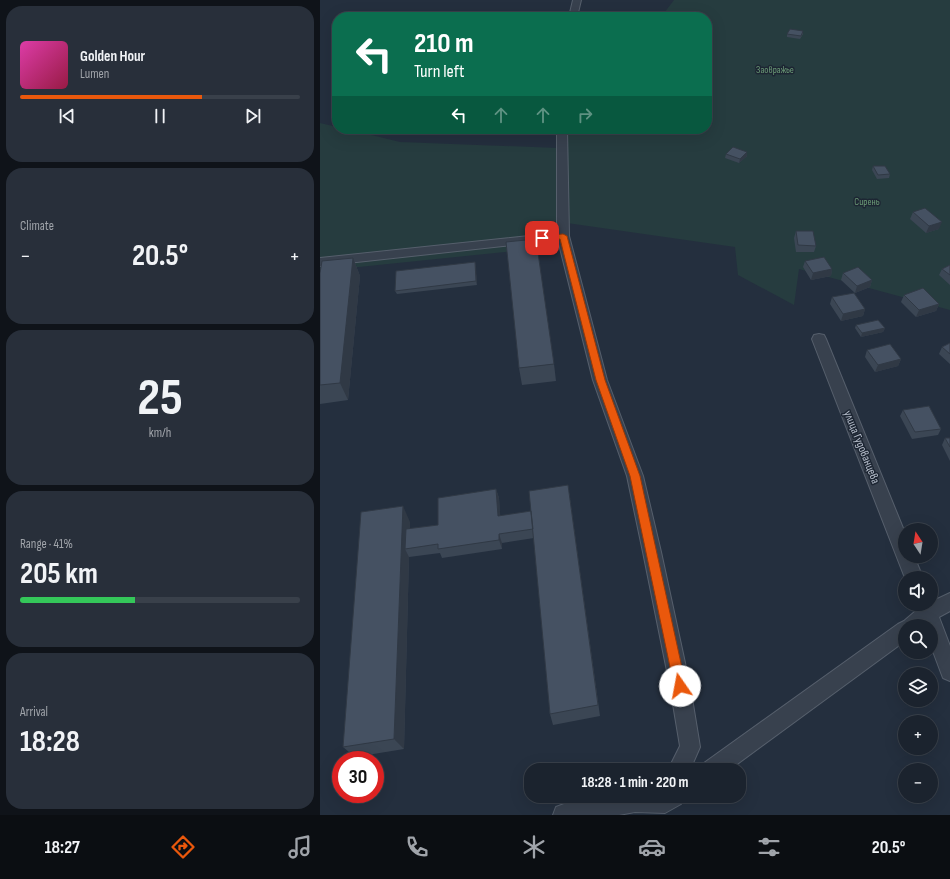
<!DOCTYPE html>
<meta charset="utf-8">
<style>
body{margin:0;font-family:"Sofia Sans Condensed",sans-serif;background:#282f3a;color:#f1f3f6;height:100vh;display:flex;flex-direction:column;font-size:15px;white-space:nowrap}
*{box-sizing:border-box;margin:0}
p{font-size:13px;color:#a0a4aa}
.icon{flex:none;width:22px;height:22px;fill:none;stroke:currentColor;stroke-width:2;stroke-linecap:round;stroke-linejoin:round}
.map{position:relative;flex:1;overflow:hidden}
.side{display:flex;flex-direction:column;gap:6px;padding:6px;background:#0f1319;width:320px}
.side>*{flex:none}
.hud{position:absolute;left:12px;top:12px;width:380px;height:122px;border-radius:16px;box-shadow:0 4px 16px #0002,0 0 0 1px #39404a;background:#0b6e4f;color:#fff;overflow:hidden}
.needle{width:26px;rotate:348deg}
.controls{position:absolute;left:578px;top:523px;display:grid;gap:8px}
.controls a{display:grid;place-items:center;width:40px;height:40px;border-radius:50%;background:#1b232e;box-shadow:0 4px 16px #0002,0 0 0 1px #39404a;font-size:20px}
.speed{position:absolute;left:12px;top:751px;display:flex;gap:8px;font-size:20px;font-weight:700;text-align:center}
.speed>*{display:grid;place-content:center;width:52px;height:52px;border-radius:50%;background:#1b232e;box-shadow:0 4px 16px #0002,0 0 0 1px #39404a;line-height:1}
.speed .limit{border:6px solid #d22;background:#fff;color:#111}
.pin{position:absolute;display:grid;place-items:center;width:34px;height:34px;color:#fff;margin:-17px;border-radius:8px;box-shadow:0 2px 6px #0006}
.me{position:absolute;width:44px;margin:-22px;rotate:348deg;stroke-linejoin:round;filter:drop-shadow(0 0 3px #0008)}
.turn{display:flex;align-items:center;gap:14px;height:84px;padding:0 16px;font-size:18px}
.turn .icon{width:52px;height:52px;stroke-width:2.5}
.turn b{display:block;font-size:28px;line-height:34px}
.lanes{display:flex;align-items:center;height:38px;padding:0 16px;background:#0003;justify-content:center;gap:20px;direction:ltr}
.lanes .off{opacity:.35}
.big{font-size:30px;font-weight:700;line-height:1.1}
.side .widget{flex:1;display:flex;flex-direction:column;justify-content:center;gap:6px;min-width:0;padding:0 14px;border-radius:16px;background:#282f3a}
.side .dial{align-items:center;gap:0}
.dial b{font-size:52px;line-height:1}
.song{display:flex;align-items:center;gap:12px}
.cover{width:48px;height:48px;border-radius:6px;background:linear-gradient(135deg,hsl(320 70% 55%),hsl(340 70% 35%))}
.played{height:4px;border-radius:2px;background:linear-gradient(90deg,#ea580c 65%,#39404a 65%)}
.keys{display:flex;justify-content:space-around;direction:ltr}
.heat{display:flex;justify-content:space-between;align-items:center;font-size:22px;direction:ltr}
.charge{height:6px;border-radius:3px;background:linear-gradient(90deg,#34c759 41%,#39404a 0)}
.trip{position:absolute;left:204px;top:763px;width:222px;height:40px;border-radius:16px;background:#1b232e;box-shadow:0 4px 16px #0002,0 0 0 1px #39404a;font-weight:700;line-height:40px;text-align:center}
.tab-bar{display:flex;height:64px;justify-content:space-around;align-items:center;background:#0b0e12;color:#a0a4aa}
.tab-bar .icon{width:28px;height:28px}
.tab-bar .on{color:#ea580c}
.tab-bar b{font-size:18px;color:#f1f3f6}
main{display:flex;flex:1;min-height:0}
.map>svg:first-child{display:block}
.green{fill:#263c3f}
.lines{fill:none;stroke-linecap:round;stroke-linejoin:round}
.minor-casing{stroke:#565f6c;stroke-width:2}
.minor{fill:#38414e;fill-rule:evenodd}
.wall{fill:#3b4654}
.shaded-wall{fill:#303945}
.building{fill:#455162;stroke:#303945}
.route{fill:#ea580c;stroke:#983908}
.labels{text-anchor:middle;stroke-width:3;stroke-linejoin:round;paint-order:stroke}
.far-park-label{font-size:10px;fill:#6b9a76;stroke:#1d2633}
.street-label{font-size:12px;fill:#b4bcc9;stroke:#1d2633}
</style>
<main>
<section class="side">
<div class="widget">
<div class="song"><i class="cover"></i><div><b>Golden Hour</b><p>Lumen</p></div></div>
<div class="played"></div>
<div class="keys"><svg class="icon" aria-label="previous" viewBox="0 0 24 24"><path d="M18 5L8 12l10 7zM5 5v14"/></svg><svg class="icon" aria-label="pause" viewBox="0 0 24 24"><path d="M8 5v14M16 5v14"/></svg><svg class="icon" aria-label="next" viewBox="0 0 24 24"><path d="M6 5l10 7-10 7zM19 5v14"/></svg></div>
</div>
<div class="widget"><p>Climate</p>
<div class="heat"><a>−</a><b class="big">20.5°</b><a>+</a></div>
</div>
<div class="widget dial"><b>25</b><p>km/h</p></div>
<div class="widget"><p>Range · 41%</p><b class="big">205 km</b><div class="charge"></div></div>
<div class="widget"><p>Arrival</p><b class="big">18:28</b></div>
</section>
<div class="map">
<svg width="630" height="815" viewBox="0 0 630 815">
<rect width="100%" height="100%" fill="#242f3e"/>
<path class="green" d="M354 0H630V310L479 269 474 305 418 275 415 247 233 221 223 248 0 271V123L17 127V129H27L80 142 238 148 253 129H387V17H341Z"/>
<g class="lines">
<defs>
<path id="minor" d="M253 0H261L257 17H249Z
M237 129H247L249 236 287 380 323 476 341 552 370 686 380 747 370 770H348L360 746 350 686 323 552 307 476 273 380 238 240 0 266V258L237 233Z
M499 334 504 335 506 339 585 533V556H594L603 578H585L492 339 494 335Z
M630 593V611L619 617 630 646V681L623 678 611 646V626H585V641L409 770H380L384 763 578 624 584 621 598 609 596 604H611V598L613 601Z
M285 796H364L361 804 345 813 315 812 299 815H233L236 807 244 804Z"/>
</defs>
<use href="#minor" class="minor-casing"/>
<use href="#minor" class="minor"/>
</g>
<path class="wall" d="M483 31V34L480 39 467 37V34Z
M427 152V156L419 163 405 158 406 154Z
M553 166 570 174 569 178 557 179 552 170Z
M593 212 619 229 606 233 590 219Z
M476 231 496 246 494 252H476L474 238Z
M33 258 40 276 28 400 0 404V273Z
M485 261 512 269 511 276 491 280 483 267Z
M155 262 157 285 77 294 75 291Z
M630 265V285L619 275 622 269Z
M523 273 552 280 550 287 535 293 521 280Z
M584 295 619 304 616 311 596 317 581 302Z
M512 297 545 309 543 316 521 321 510 304Z
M536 325 565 328 563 332 541 337 535 328Z
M630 343V364L619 354 622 347Z
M547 350 581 359 578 366 555 372 545 357Z
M234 364 236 381 202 385 199 368Z
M583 410 621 429 618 435 592 439 580 416Z
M625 438H630V461L622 445Z
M248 485 280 716 233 725 230 714 214 538 182 543V549L122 558 120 553 89 557 84 749 35 757 23 747 90 522V529L118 525 176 489 179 498 180 516 211 511Z"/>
<path class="shaded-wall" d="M427 152V156L419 163 420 159Z
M622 222 619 229 606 233 609 226Z
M33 258 40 276 28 400 20 383Z
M155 262 156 266 157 285 156 281Z
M512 269 511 276 491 280 493 273Z
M552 280 550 287 535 293 537 286Z
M619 304 616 311 596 317 599 310Z
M545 309 543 316 521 321 523 314Z
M565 328 563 332 541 337 542 333Z
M581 359 578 366 555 372 558 365Z
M176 489 179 498 181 525 178 516Z
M83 506 90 522V548L85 549 89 557 84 749 74 739Z
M179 534 182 543V549L179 540Z"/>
<path class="building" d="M470 29 483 31 481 36 467 34Z
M413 147 427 152 420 159 406 154Z
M553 166H565L570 174 558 175Z
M605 208 622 222 609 226 593 212Z
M476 231H493L496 246 478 245Z
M216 239 234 364 199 368 186 242Z
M504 257 512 269 493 273 485 261Z
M33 258 20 383 0 385V273L2 261Z
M155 262 156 281 75 291 76 271Z
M630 265V275L622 269Z
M538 267 552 280 537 286 523 273Z
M603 288 619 304 599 310 584 295Z
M534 293 545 309 523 314 512 297Z
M558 320 565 328 542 333 536 325Z
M630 343V354L622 347Z
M570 344 581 359 558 365 547 350Z
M609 406 621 429 595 432 583 410Z
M625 438H630V447Z
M248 485 278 705 230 714 209 491Z
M176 489 178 516 211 511 213 529 179 534V540L118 549V544L85 549 86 529 118 525V498Z
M83 506 74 739 23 747 41 512Z"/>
<path class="route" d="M243 234 247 236 285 380 320 476 366 686 364 690 360 692 356 690 354 686 310 476 276 380 240 239 222 241 218 238 222 236Z"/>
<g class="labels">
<g class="far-park-label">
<text x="455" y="73">Заовражье</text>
<text x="547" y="205">Сирень</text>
</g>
<g class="street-label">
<text transform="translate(542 447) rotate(68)" y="4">улица Гудованцева</text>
</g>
</g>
</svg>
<div class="controls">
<a><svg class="needle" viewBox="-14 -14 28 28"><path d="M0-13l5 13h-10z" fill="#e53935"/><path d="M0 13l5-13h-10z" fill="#a0a4aa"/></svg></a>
<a><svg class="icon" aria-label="sound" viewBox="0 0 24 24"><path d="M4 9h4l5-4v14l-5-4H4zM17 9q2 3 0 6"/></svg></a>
<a><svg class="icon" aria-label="search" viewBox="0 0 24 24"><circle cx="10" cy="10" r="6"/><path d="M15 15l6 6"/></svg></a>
<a><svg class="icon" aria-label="layers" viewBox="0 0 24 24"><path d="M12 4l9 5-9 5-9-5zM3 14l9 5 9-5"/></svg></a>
<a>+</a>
<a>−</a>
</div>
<div class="speed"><div class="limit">30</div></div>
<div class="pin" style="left:222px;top:238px;background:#d93025"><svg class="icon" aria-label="arrive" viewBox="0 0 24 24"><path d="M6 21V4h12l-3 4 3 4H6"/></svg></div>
<svg class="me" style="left:360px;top:686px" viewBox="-20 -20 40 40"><circle r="19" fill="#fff"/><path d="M0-13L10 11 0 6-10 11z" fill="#ea580c"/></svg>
<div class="trip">18:28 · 1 min · 220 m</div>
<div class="hud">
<div class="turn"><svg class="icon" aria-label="left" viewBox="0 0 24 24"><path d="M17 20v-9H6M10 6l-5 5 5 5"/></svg><div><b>210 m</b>Turn left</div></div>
<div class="lanes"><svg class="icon" aria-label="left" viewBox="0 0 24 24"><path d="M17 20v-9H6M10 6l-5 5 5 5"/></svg><svg class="icon off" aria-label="ahead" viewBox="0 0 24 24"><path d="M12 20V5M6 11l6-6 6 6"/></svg><svg class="icon off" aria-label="ahead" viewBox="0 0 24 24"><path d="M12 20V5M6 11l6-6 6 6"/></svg><svg class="icon off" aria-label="right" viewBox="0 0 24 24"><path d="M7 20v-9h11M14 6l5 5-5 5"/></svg></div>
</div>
</div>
</main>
<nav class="tab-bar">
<b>18:27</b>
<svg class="icon on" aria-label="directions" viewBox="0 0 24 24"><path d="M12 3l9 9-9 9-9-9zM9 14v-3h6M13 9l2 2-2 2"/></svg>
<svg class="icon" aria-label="music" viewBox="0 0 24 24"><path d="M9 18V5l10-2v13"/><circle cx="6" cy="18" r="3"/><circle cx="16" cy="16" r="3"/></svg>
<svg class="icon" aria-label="phone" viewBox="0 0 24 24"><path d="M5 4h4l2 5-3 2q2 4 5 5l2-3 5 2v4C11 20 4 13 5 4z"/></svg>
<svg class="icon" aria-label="climate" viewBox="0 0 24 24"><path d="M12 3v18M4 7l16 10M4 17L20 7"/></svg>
<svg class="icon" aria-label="car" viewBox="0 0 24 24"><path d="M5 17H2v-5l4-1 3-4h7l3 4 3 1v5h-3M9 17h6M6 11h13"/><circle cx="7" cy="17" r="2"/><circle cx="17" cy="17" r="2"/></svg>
<svg class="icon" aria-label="filters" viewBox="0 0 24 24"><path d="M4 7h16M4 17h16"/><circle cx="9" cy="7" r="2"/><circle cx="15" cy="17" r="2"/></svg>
<b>20.5°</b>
</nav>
